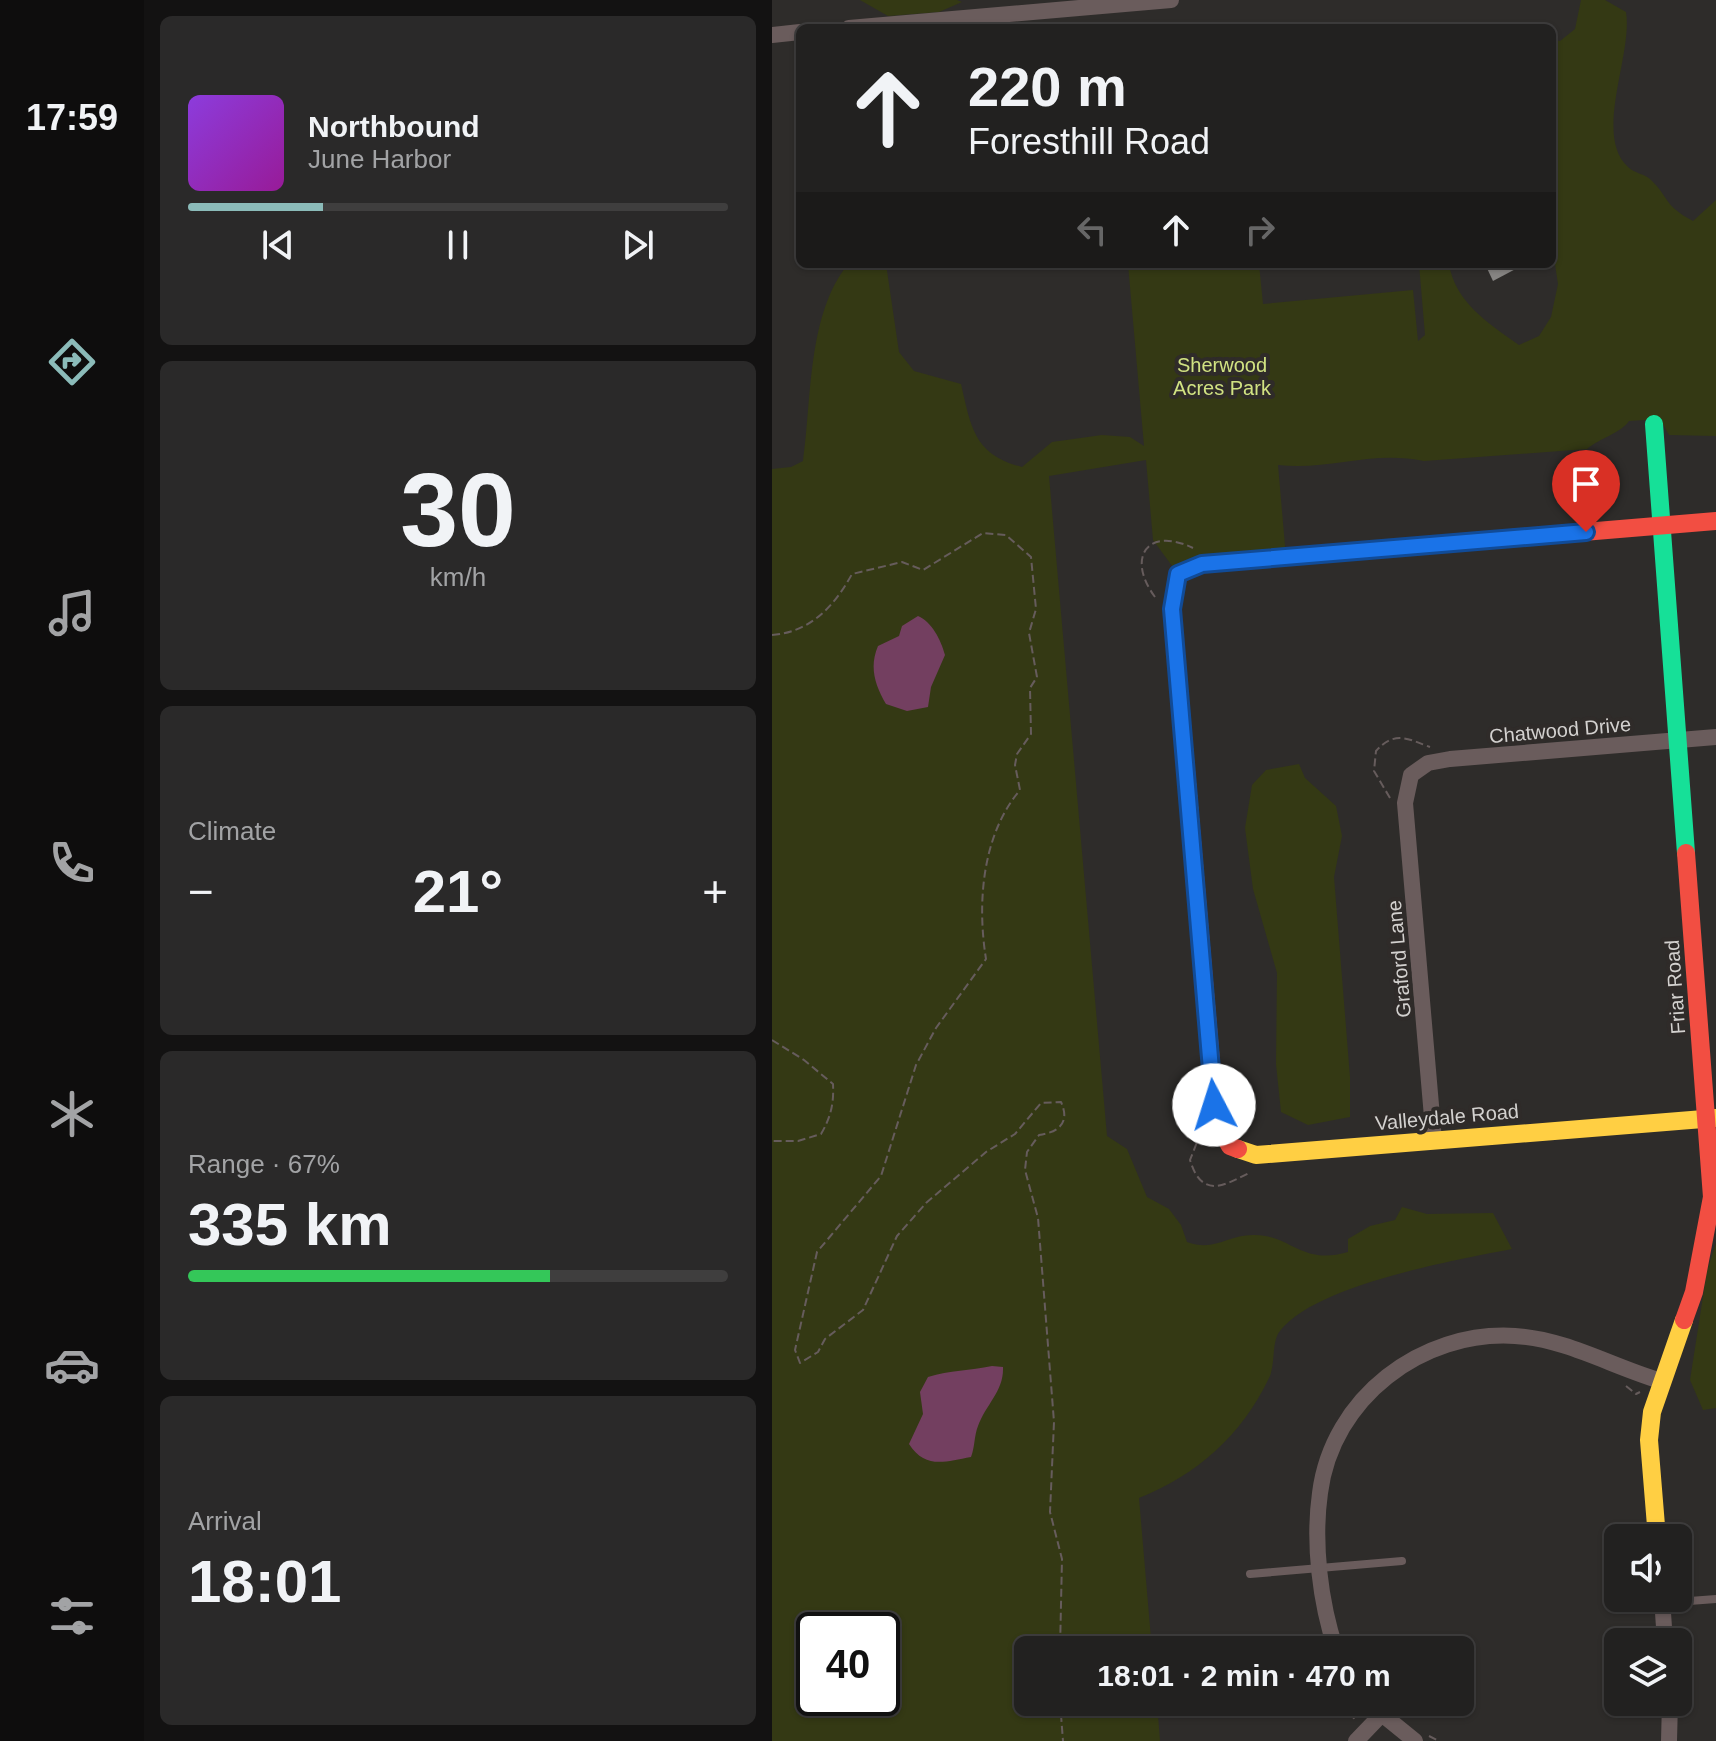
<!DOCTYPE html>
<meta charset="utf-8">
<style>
body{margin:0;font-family:Helvetica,sans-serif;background:#2a2929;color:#f1f3f6;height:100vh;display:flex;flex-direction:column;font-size:30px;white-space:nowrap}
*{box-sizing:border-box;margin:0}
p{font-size:26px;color:#a2a3a5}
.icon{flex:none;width:44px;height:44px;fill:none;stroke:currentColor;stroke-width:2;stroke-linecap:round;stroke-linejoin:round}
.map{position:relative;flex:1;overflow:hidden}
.drawer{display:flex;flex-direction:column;gap:16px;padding:16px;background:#131212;width:628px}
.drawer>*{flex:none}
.hud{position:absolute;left:24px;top:24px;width:760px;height:244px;border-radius:12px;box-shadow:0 2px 6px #0004,0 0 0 2px #3f3e3e;background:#222120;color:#f1f3f6;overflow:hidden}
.buttons{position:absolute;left:832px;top:1524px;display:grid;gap:16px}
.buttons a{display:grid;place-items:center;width:88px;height:88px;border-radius:12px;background:#222120;box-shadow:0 2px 6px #0004,0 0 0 2px #3f3e3e;font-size:40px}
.speed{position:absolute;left:24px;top:1612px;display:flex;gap:16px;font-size:40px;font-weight:700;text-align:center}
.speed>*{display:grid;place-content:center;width:104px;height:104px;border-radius:50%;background:#222120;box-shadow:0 2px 6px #0004,0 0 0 2px #3f3e3e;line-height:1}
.speed .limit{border:4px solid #111;border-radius:12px;background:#fff;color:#111}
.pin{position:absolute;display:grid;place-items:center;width:68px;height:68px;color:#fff;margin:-82px -34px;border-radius:50% 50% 50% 0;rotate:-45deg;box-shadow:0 0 8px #0007}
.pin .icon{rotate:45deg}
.me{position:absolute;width:88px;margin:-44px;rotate:355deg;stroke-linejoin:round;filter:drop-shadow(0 0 6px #0008)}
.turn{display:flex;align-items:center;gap:28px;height:168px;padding:0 40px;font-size:36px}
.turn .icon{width:104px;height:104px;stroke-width:2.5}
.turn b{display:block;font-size:56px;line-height:68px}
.lanes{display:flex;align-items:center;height:76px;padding:0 40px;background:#0003;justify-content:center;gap:40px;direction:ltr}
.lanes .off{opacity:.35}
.big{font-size:60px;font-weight:700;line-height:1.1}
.drawer .widget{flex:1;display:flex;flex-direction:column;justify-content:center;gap:12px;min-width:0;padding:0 28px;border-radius:12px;background:#2a2929}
.drawer .dial{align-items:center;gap:0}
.dial b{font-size:104px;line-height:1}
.song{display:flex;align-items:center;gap:24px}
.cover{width:96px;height:96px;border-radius:12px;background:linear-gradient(135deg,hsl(270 70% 55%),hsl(300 70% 35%))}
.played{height:8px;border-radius:4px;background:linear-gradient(90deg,#8bbbb9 25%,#3f3e3e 25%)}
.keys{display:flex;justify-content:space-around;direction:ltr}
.heat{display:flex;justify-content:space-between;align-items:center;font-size:44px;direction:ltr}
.charge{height:12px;border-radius:6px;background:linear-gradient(90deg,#34c759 67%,#3f3e3e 0)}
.trip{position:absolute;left:242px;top:1636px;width:460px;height:80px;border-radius:12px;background:#222120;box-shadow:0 2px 6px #0004,0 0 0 2px #3f3e3e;font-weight:700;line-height:80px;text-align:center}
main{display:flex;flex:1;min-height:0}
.menu{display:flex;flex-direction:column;width:144px;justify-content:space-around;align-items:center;background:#0e0d0d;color:#a2a3a5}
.menu .icon{width:56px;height:56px}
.menu .selected{color:#8bbbb9}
.menu b{font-size:36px;color:#f1f3f6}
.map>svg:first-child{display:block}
.green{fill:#343914;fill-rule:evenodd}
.water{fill:#733f60}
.building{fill:#878583}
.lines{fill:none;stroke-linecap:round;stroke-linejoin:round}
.path{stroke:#665c5c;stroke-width:2;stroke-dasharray:8 4;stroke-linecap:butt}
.lane{stroke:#6a5c5c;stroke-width:8}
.street{stroke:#6a5c5c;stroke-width:16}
.fast{stroke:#16e098;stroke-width:18}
.slow{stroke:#ffcf43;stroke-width:18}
.jam{stroke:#f24e42;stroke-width:18}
.route-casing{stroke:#114b97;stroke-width:20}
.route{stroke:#1a73e8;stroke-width:14}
.labels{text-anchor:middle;stroke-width:8;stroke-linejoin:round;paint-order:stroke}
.park-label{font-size:20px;fill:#d1e282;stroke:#2f2b29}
.street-label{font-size:20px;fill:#d3d1cf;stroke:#2f2b29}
</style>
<main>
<nav class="menu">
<b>17:59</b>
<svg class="icon selected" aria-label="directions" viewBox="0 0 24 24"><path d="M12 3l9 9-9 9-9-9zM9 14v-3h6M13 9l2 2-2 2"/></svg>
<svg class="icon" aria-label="music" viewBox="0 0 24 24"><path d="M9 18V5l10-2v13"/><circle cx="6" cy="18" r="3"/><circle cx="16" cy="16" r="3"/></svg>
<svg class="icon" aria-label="phone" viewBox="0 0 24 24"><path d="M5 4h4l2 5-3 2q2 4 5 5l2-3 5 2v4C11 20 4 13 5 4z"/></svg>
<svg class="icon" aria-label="climate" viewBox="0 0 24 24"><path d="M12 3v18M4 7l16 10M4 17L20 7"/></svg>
<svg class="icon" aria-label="car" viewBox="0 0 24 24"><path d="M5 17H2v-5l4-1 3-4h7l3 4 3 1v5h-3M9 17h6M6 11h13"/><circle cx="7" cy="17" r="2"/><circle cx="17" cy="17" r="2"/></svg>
<svg class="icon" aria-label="filters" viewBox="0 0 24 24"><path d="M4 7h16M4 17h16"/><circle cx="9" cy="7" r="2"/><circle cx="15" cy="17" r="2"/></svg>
</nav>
<section class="drawer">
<div class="widget">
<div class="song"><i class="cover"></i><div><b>Northbound</b><p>June Harbor</p></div></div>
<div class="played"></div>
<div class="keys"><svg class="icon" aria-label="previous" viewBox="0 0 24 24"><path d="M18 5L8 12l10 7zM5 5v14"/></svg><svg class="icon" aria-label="pause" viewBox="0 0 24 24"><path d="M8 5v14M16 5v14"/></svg><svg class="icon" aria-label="next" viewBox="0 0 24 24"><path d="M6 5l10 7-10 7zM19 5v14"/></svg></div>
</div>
<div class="widget dial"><b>30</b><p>km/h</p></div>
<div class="widget"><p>Climate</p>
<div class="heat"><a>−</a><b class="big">21°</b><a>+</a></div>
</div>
<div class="widget"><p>Range · 67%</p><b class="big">335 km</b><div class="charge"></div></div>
<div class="widget"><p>Arrival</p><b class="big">18:01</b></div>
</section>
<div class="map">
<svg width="944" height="1741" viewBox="0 0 944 1741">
<rect width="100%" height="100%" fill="#2e2c2a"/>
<path class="green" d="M88 0H185L190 2 167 12 116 16Z
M809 0H833L854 12C861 55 821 135 856 167 862 173 872 174 878 179 898 198 891 205 921 221L944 200V436L897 435 888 419 857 421C849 433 828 438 815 449L652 461C599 450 556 471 506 465L514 557 406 574 381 540 374 460 277 476 335 1136 355 1149 375 1197 397 1209 409 1225 415 1242C443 1252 455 1235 481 1235 519 1234 529 1266 576 1252V1239L598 1226 623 1220 630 1207 655 1214 721 1213 740 1249C683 1260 543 1285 508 1331 499 1342 504 1364 497 1378 470 1435 425 1475 367 1498L380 1650H256V1702H385L388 1741H0V469L19 467 31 461C40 399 35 315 76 264H114L127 352 142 371 189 384C199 427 202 455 250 467L280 442 330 435 358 437 372 446 356 264H487L491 304 641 290 646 341 653 335 647 264H677C683 302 717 324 747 345L767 336 779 317 786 284 780 244V39L788 41 803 29ZM42 1630H110V1698H42Z
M527 764 533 778 564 806 570 836 562 877 578 1077V1117L536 1125 509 1112 504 1064 505 973 481 889 473 828 480 785 494 770Z
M944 1243V1408L931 1410 918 1380 935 1271Z"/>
<path class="water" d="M146 616C160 622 169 640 173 655L159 687 156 707 135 711 114 704C103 685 97 667 106 646L127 636 130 626Z
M220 1366 231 1367C232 1391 214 1404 206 1426 202 1436 203 1447 199 1457 172 1462 153 1469 137 1444L151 1414 148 1392 156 1377C178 1370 198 1371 220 1366Z"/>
<path class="building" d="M713 264H753L721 281Z"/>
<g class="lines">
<path class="path" d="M383 597C354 558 375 526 421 548
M0 635C38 632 62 607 80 574L130 562 151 570 211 533 234 535 259 557 264 609 257 633 265 677 258 688 259 734 245 754 243 765 248 790C210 835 205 903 214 959L164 1028 144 1065 109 1176 45 1252 23 1350 28 1363 46 1352 53 1339 91 1310 125 1236 154 1203 214 1152 243 1134 269 1103 289 1102C298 1122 288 1132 267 1135L255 1152 253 1170 266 1218 282 1422 278 1512 290 1559 288 1650
M618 798 602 771 604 751C623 730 636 739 658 747
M0 1040 32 1060 61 1084C62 1103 59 1117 49 1134L26 1141H0
M429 1132 418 1160C430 1200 453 1185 479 1172
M854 1386 864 1394 868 1392
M288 1702 291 1741
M576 1702 582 1719
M657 1736 667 1741"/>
<path class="lane" d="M478 1574 630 1561
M891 1603 944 1599"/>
<path class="street" d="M77 28 399 0
M0 35 28 32
M662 1140 633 803 639 775 656 763 678 759 944 737
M890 1598 893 1642
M564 1650C548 1602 541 1543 548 1493 560 1398 650 1330 743 1336 794 1339 841 1367 889 1381
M595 1702 643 1741
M584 1741 608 1716
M897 1741 898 1702"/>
<path class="fast" d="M882 424 914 853"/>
<path class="slow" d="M419 829 400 609 406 574 430 564 525 556
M466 1149 484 1155 944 1118
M885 1538 877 1440 880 1412 912 1320"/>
<path class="jam" d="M525 556 944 521
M419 829 444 1121 458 1146 466 1149
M912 1320 922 1292 940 1197 914 853"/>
</g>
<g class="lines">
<defs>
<path id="route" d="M442 1105 400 609 406 574 430 564 814 532"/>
</defs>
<use href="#route" class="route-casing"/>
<use href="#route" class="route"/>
</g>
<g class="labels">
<g class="park-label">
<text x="450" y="372">Sherwood<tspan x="450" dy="23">Acres Park</tspan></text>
</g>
<g class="street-label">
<text transform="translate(788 730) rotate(-5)" y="7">Chatwood Drive</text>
<text transform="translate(627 959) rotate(-95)" y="7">Graford Lane</text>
<text transform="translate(903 987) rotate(-94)" y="7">Friar Road</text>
<text transform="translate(675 1117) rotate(-5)" y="7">Valleydale Road</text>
</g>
</g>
</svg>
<div class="buttons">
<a><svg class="icon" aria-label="sound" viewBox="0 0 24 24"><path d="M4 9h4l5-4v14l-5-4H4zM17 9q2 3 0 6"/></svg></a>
<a><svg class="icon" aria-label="layers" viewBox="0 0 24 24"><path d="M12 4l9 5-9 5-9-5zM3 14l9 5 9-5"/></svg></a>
</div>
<div class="speed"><div class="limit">40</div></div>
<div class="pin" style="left:814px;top:532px;background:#d93025"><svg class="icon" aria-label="arrive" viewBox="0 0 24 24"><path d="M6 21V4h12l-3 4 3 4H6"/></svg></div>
<svg class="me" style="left:442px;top:1105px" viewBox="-20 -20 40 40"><circle r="19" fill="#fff"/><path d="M0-13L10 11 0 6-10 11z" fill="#1a73e8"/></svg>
<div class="trip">18:01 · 2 min · 470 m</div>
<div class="hud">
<div class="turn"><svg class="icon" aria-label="ahead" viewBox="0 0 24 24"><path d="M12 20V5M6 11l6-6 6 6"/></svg><div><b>220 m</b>Foresthill Road</div></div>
<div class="lanes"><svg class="icon off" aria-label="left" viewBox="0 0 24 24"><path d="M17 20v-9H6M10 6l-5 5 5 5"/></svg><svg class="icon" aria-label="ahead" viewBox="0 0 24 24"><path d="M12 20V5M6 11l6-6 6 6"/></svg><svg class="icon off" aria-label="right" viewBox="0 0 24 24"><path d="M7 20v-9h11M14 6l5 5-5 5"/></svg></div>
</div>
</div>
</main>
